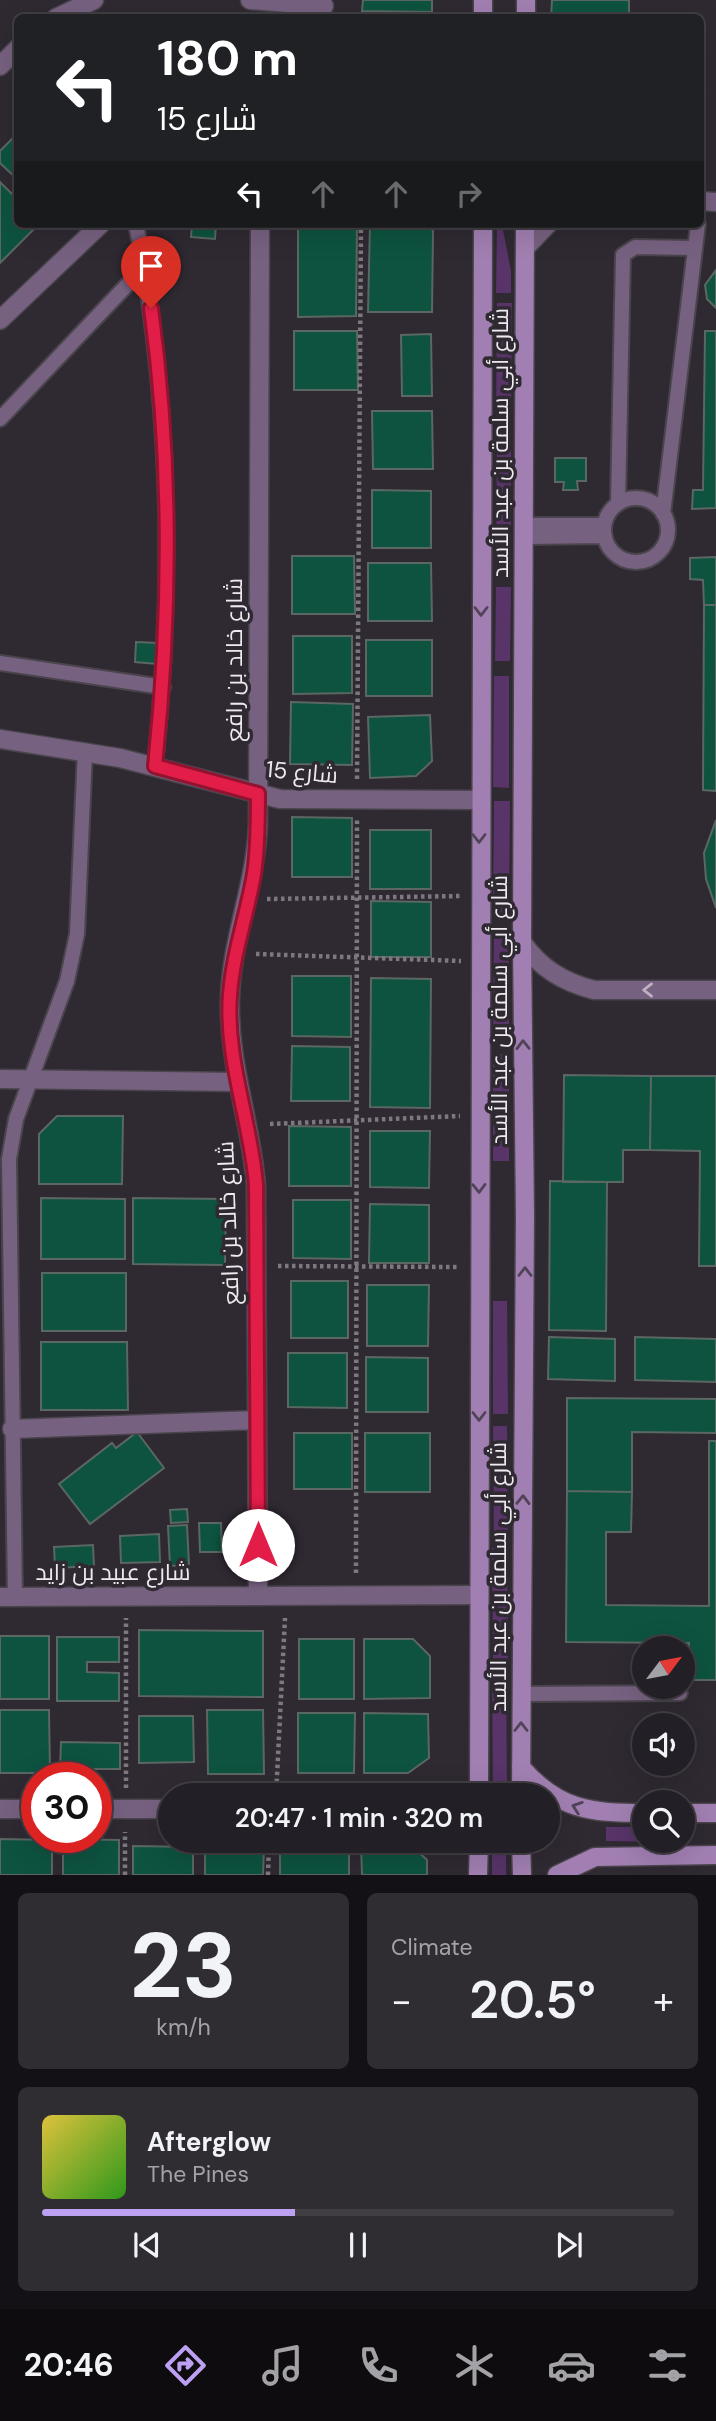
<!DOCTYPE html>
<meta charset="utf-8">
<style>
body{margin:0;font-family:"DM Sans",Cairo,sans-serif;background:#2f2c32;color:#f1f3f6;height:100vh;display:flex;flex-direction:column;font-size:26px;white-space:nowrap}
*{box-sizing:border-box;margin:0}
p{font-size:23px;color:#a3a2a7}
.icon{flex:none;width:38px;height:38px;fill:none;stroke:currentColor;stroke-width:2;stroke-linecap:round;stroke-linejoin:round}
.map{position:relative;height:1875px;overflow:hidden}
.side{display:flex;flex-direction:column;gap:18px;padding:18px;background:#131115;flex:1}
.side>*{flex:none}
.top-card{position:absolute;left:14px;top:14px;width:690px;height:214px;border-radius:10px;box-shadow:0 7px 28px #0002,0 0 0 2px #403d43;background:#202124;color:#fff;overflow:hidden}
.needle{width:46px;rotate:58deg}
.fabs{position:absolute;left:632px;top:1636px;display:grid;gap:14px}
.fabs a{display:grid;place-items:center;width:63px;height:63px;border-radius:50%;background:#231f26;box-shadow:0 7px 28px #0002,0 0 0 2px #403d43;font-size:35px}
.speed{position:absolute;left:21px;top:1762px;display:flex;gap:14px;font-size:35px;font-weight:700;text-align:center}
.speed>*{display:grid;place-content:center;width:91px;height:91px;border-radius:50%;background:#231f26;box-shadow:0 7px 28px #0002,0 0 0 2px #403d43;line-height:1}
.speed .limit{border:10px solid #d22;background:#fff;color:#111}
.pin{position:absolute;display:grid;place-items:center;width:60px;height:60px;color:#fff;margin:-72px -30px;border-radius:50% 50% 50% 0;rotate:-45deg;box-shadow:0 0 7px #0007}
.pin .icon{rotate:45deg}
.me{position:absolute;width:77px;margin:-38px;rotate:0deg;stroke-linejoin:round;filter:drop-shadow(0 0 5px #0008)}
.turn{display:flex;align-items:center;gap:24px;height:147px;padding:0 28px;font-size:32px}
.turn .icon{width:91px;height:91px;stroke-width:2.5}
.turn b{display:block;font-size:49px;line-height:60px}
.lanes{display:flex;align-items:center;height:66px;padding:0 28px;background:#0003;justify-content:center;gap:35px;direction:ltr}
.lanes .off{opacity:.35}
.big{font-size:52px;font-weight:600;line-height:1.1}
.side .card{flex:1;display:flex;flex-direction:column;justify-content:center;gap:10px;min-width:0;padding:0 24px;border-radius:10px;background:#2f2c32}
.side .dial{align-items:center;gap:0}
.dial b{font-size:91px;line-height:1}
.song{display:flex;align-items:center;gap:21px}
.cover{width:84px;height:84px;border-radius:10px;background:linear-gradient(135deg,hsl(50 70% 55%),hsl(110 70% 35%))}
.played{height:7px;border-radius:4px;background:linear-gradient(90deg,#bca0f2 40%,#403d43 40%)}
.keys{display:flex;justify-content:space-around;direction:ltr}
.heat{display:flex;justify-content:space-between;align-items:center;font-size:38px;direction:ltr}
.side .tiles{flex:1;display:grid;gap:18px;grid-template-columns:1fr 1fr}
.card:last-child{grid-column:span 2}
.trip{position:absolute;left:158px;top:1783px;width:402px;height:70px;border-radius:35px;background:#231f26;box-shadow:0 7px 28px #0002,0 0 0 2px #403d43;font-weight:600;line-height:70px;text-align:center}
.tab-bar{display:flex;height:112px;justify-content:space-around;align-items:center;background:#0e0c0f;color:#a3a2a7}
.tab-bar .icon{width:49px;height:49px}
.tab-bar .active{color:#bca0f2}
.tab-bar b{font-size:32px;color:#f1f3f6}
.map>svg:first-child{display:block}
.green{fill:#583469}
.building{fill:#0d533f;stroke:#5a6762;stroke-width:2}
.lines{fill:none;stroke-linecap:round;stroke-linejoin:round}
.lane-casing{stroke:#4a444c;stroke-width:18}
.street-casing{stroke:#4a444c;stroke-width:21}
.secondary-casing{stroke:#4a444c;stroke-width:21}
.path{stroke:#7d787f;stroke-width:4.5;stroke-dasharray:3.5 3.5;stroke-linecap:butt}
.lane{stroke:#776181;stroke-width:14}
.street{stroke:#776181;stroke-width:18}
.secondary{stroke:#a17fb2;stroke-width:18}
.oneway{stroke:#514358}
.oneway2{stroke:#beb3c3}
.route-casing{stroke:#92132f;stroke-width:18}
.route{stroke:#e11d48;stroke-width:12}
.labels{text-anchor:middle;stroke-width:7;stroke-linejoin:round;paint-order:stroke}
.street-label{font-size:23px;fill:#ede9ef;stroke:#2f2932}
</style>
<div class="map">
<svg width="716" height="1875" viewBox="0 0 716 1875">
<rect width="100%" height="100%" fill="#2f2932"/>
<path class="green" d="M497 224 502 225 511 271V293H496Z
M497 303H512L511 418H496Z
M497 426H511V564H496Z
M496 587H511L510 661H495Z
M494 676H509V788L493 787Z
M494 801H510L509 914H493Z
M494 926H509V1037H493Z
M493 1054H509V1161H493Z
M493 1301H507L508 1414H493Z
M493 1426H507L508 1539H494Z
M492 1548H507L508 1660H493Z
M492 1675H506L507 1788H493Z
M606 1827H644V1841L676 1842 606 1841Z
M492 1841H506V1875H492Z"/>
<path class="building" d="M363 0H432V12L362 11Z
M552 0H629V18H551Z
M700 91H705L700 164Z
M18 133V180L0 163V151Z
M0 182 18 200V224H39L0 263Z
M192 224H216L215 239 191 237Z
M298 224H357L356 316 298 317Z
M370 224H429L433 231 432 312H368Z
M716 270V308L707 299 705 285Z
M294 331H357L358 390H294Z
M705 331H716V508L692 509 693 490H703Z
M431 334 432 396H402L401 335Z
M372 411H432L433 469H373Z
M555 458H586V481H577L578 490H563L564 482H555Z
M372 490 431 491V548H372Z
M292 556H354L355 614H292Z
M716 557V605H704L703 580 690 579V558Z
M368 563H431L432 621H368Z
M704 605H716V791L703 790Z
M293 636H352V693L293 694Z
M366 640H432V696H366Z
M136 642 158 643 157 664 135 662Z
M291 702 353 704 352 765 290 764Z
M430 715 432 761 416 776 370 778 368 717Z
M292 817 352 818V877H292Z
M716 820V908L706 879 704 853Z
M370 830H431V889H370Z
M371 901 431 902V957H371Z
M292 976H351V1037L292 1036Z
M371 978 431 979 430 1108 370 1107Z
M292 1046 350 1047V1101H291Z
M564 1075 651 1076 650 1150H623V1182H563Z
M651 1076H716V1266H699L700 1151 650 1150Z
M57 1116H123L122 1184H39V1134Z
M289 1126 351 1127V1186H289Z
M370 1131H430L429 1188 370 1187Z
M550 1181 607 1182 606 1331 549 1330Z
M41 1198 125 1199V1259H41Z
M133 1198 226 1199 225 1265 133 1264Z
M293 1200H351V1259L293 1258Z
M370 1204 429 1205V1263H369Z
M42 1273H126V1331H42Z
M291 1281H348V1338H291Z
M367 1285H429L428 1346H367Z
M549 1337 615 1339V1381L548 1379Z
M635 1337 716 1339V1382L635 1380Z
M41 1342H127L128 1410H41Z
M288 1353H347V1408L288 1407Z
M366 1357 428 1358V1412H366Z
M567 1398 716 1399V1433L632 1432V1492L567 1491Z
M137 1432 164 1468 90 1524 59 1484 112 1443 116 1448Z
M294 1433H352V1489H294Z
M365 1433H430V1492H365Z
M709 1441H716V1680H689V1643L566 1642 567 1491 632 1492 631 1532H606V1605L709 1606Z
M187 1509 188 1522 171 1523 170 1510Z
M199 1523H221L222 1552H200Z
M187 1525 189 1565 170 1566 168 1526Z
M159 1534 160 1562 121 1563 120 1536Z
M93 1545 94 1566 55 1568 54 1547Z
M139 1630 263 1631V1697L139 1696Z
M0 1636H49V1699H0Z
M57 1637H119V1662H87V1672L119 1673V1701H57Z
M299 1639H354V1699H299Z
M364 1639H413L430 1656V1698L364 1699Z
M0 1710H49L50 1773H0Z
M207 1710H263L264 1774H208Z
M298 1713H355L354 1773H298Z
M364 1713 428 1714 429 1758 408 1773H364Z
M139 1716H193L194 1762 139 1763Z
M61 1742 120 1743V1769H60Z
M0 1839 52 1840V1875H0Z
M63 1839 119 1840V1875H63Z
M410 1844 427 1860V1875H362L361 1845Z
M349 1845V1875H280V1846Z
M133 1846 193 1847V1875H133Z
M205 1846H264L263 1875H205Z"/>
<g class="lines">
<defs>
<path id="lane" d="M136 224C171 404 174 584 155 766
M0 419 144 267
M604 530a32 32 0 1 1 64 0a32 32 0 1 1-64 0Z
M618 503 623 255 635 247 695 248
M663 514 698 224
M525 525H604
M525 537 605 536
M0 663 163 687
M15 1597 9 1159 16 1119 67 981 77 934 85 751
M521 1694 680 1693"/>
<path id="street" d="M250 0 324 6
M56 18 94 0
M0 66 18 48
M700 201 716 202
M525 248 548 224
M0 320 101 224
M0 739 120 758 280 799 480 800
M522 942C540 968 563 982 594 990H716
M0 1079 237 1082
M12 1429 257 1420
M258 1596 256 1185C251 1122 228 1063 230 999 231 940 256 883 258 824L260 224
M0 1597 479 1595
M0 1809H37
M96 1809H170"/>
<path id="secondary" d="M483 18V0
M526 18V0
M521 1767C558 1810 591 1813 644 1813
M479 1796 483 224
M521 1796 525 1217 522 942 525 224
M682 1813H716
M521 1841 522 1875
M478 1875 479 1841
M557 1875 595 1857 716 1855"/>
</defs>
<use href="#lane" class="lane-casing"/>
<use href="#street" class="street-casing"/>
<use href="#secondary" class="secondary-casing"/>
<path class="path" d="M357 779 361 224
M267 899 461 896
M256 954 461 961
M270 1124 460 1116
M278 1266 458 1267
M356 1573 357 819
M126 1788V1618
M276 1796 285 1618
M125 1875V1832
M268 1875 269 1841"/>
<use href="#lane" class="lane"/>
<use href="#street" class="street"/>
<use href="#secondary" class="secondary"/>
</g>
<defs><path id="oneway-chevron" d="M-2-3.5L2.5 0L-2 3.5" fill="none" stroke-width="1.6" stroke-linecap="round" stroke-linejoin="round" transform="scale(1.75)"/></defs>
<g class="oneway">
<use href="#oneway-chevron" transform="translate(481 611) rotate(90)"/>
<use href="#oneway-chevron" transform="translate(479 838) rotate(90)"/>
<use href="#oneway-chevron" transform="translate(523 1045) rotate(-91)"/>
<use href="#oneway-chevron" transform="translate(479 1188) rotate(89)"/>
<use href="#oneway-chevron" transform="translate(525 1272) rotate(-90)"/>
<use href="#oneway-chevron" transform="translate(479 1416) rotate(90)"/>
<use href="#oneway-chevron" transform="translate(523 1500) rotate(-89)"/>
<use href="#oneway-chevron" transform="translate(521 1727) rotate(-90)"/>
<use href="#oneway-chevron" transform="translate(577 1807) rotate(-161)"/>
</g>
<use class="oneway2" href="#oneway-chevron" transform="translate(648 990) rotate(-180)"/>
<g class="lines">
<defs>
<path id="route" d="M151 308C172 461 171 613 155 766L258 794C258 821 258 848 254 874 247 915 233 953 230 995 225 1059 251 1122 256 1185L258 1545"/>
</defs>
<use href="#route" class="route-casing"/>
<use href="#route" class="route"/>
</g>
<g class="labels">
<g class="street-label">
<text transform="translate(500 443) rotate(-90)" y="8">شارع أبي سلمة بن عبد الأسد</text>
<text transform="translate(234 660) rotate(-90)" y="8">شارع خالد بن رافع</text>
<text transform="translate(302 772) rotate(5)" y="8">شارع 15</text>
<text transform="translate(499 1010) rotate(-90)" y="8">شارع أبي سلمة بن عبد الأسد</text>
<text transform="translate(228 1223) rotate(-92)" y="8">شارع خالد بن رافع</text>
<text x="113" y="1580">شارع عبيد بن زايد</text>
<text transform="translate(498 1577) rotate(-90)" y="8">شارع أبي سلمة بن عبد الأسد</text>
</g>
</g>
</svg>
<div class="fabs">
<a><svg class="needle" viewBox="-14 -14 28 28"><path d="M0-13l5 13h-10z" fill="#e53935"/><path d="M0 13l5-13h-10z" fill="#a3a2a7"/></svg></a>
<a><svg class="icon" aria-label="sound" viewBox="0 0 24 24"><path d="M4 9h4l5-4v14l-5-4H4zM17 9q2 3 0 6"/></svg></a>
<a><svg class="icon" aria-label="search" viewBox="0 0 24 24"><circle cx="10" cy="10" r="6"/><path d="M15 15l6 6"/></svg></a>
</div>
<div class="speed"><div class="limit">30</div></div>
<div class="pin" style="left:151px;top:308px;background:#d93025"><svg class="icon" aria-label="arrive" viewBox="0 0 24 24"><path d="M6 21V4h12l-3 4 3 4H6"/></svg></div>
<svg class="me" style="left:258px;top:1545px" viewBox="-20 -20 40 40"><circle r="19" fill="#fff"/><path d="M0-13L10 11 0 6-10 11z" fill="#e11d48"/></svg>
<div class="trip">20:47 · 1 min · 320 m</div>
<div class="top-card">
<div class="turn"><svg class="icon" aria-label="left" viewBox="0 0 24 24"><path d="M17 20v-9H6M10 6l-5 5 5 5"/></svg><div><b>180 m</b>شارع 15</div></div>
<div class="lanes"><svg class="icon" aria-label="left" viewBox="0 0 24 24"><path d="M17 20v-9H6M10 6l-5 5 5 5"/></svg><svg class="icon off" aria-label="ahead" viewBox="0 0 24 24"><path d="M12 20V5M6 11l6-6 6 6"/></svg><svg class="icon off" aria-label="ahead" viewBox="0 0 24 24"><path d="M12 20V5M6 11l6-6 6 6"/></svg><svg class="icon off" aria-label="right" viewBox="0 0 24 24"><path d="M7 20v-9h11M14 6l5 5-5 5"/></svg></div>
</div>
</div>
<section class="side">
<div class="tiles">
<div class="card dial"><b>23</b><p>km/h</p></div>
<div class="card"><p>Climate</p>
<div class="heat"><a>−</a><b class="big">20.5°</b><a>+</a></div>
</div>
<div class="card">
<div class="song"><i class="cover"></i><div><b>Afterglow</b><p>The Pines</p></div></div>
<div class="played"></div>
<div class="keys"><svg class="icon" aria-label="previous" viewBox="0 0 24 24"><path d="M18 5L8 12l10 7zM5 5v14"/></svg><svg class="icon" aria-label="pause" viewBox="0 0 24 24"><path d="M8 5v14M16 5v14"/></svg><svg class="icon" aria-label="next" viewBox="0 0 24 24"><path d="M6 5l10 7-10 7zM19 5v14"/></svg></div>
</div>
</div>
</section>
<nav class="tab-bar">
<b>20:46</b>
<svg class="icon active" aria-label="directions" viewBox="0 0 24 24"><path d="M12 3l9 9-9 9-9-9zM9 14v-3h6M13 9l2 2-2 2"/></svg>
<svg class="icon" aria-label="music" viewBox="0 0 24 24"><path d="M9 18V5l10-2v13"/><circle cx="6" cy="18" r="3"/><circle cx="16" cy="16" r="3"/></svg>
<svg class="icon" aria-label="phone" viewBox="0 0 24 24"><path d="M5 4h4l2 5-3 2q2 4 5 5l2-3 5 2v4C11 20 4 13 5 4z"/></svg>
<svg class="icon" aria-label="climate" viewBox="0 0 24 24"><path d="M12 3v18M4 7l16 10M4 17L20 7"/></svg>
<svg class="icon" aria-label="car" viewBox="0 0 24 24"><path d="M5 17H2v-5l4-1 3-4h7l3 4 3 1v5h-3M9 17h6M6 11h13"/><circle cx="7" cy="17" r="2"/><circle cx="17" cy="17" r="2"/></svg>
<svg class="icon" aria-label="filters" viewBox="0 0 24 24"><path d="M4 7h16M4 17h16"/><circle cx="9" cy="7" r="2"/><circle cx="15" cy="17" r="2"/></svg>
</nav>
